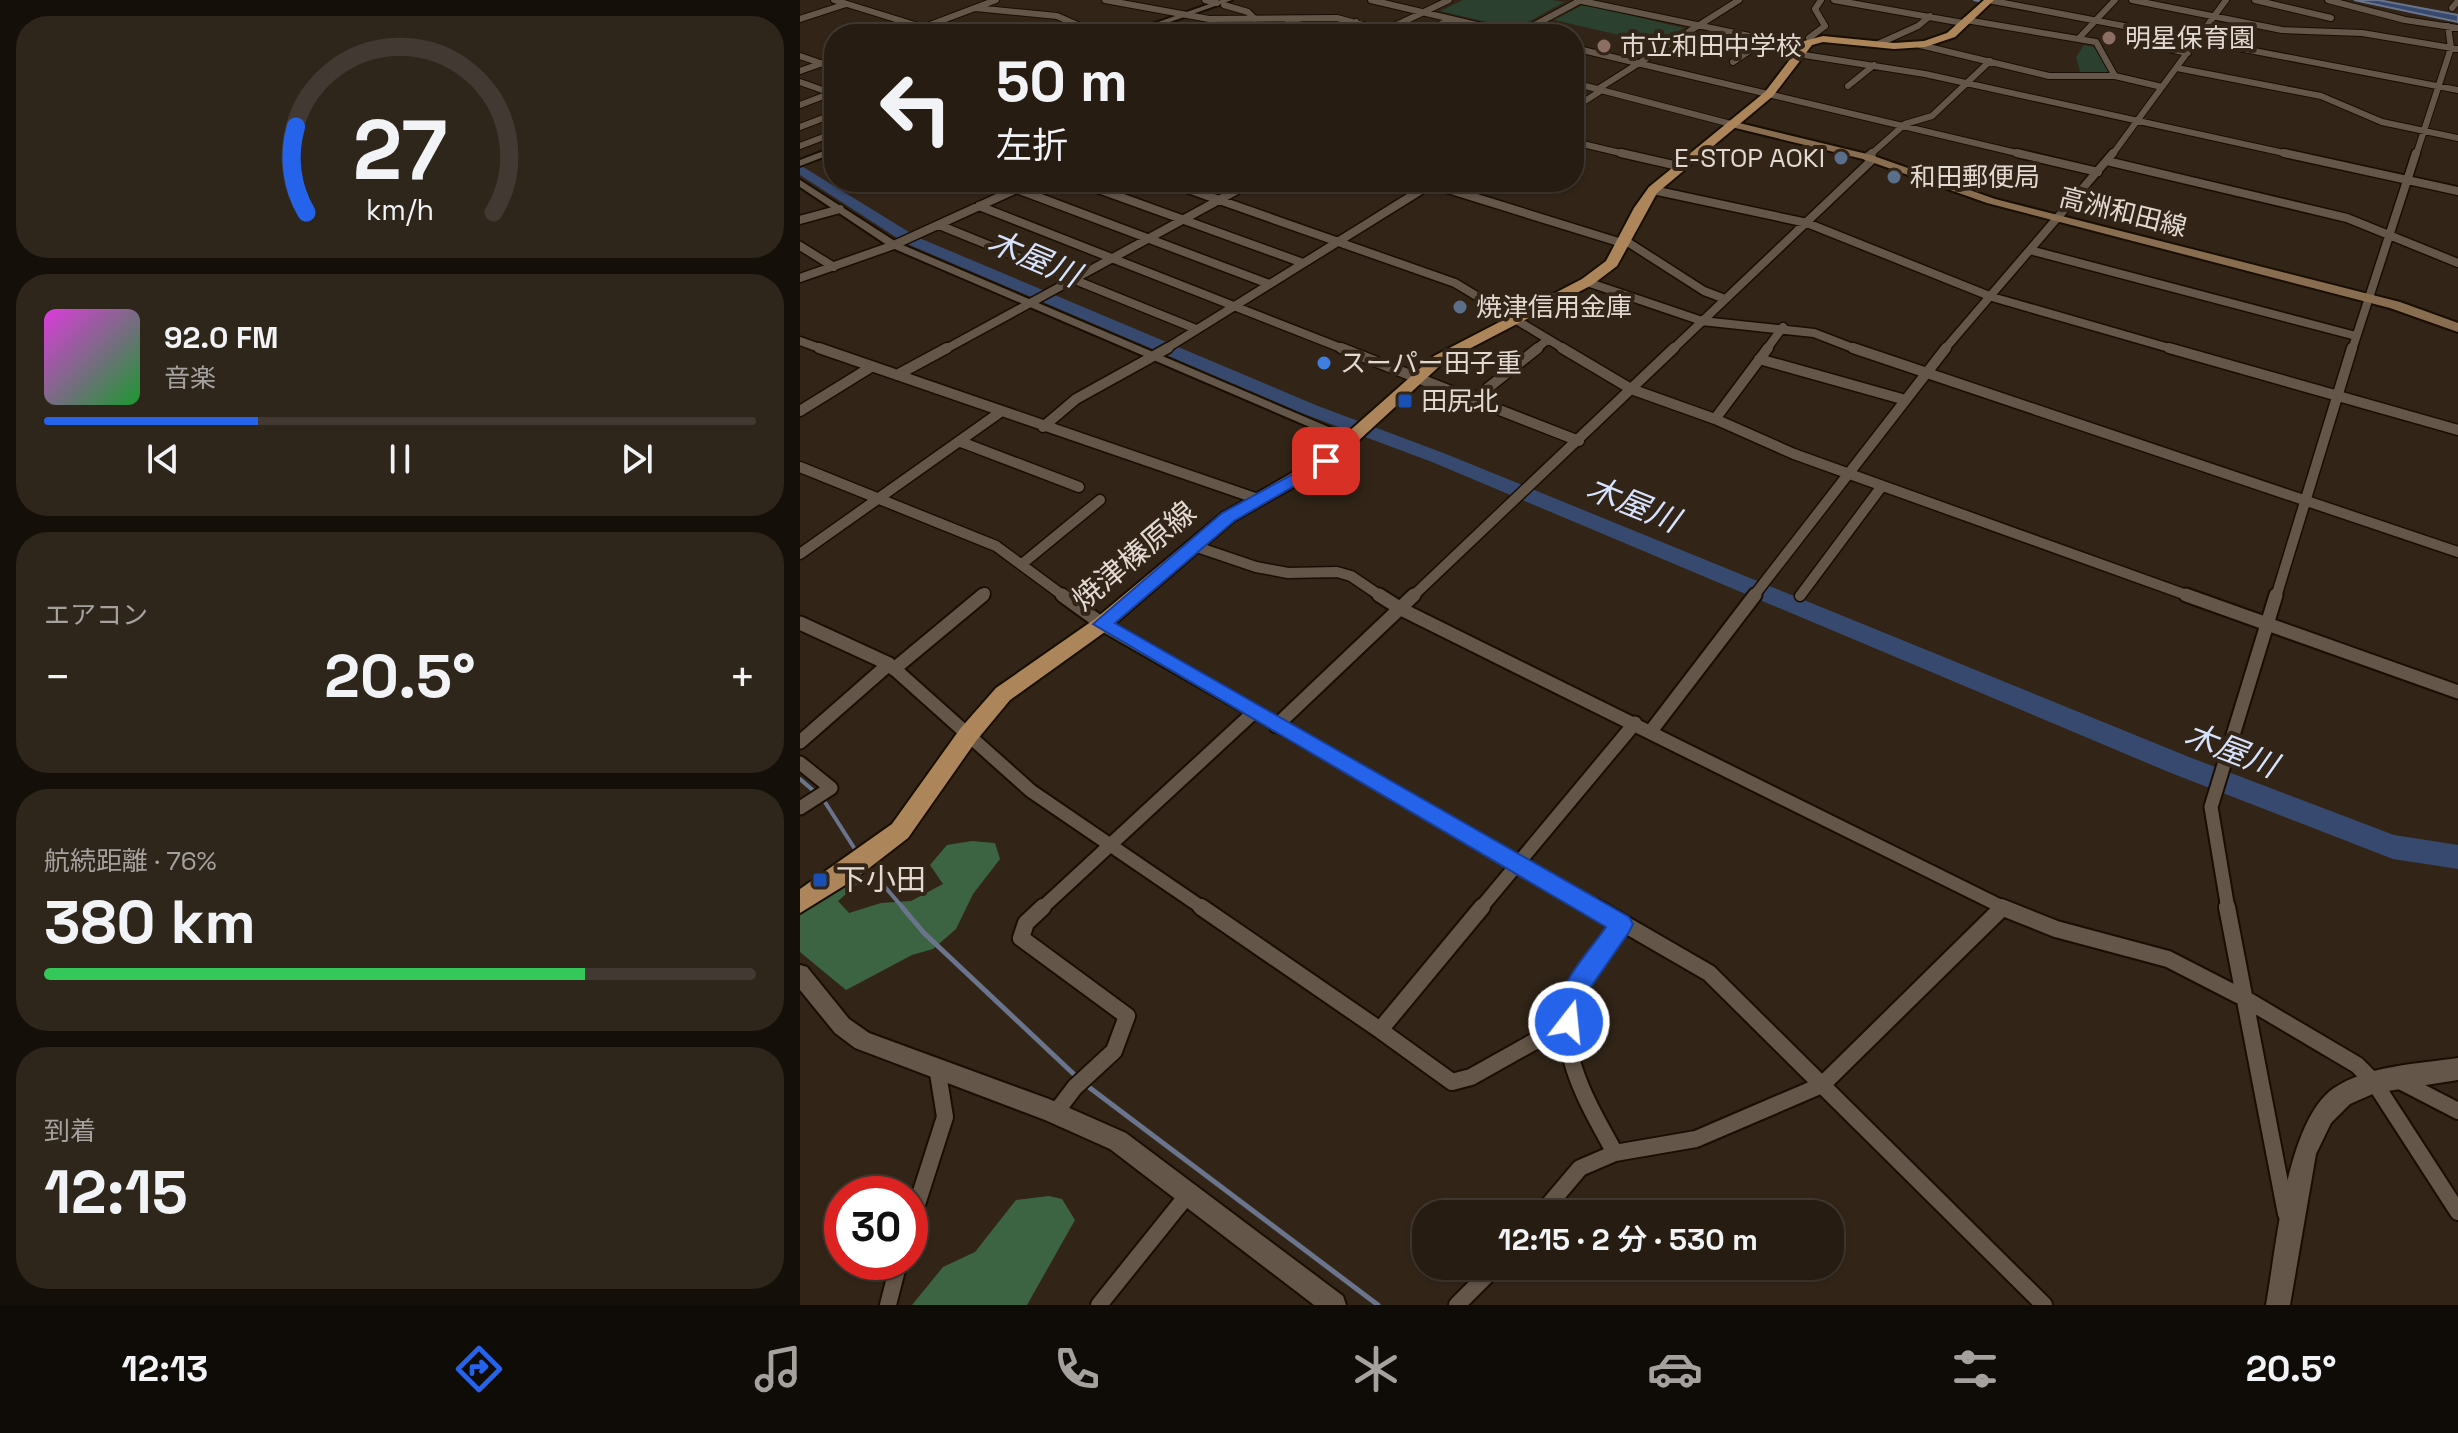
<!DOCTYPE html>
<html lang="ja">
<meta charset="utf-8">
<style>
body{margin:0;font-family:"Space Grotesk","Noto Sans JP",sans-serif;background:#2e251b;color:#f1f3f6;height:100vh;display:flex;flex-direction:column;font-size:30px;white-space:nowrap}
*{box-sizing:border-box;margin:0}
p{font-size:26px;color:#a4a19f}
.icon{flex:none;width:44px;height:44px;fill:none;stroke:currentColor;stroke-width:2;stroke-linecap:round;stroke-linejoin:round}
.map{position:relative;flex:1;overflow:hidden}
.drawer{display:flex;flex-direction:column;gap:16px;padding:16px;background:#150f0a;width:800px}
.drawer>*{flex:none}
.hud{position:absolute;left:24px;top:24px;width:760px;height:168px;border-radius:32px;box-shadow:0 2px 6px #0004,0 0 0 2px #423a32;background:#261c12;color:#f1f3f6;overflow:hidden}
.speed{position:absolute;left:24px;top:1176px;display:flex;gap:16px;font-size:40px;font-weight:700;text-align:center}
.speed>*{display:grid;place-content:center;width:104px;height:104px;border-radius:50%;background:#261c12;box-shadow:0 2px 6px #0004,0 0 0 2px #423a32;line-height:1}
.speed .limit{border:12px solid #d22;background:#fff;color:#111}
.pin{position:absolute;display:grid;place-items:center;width:68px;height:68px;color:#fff;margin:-34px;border-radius:16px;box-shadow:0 4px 12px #0006}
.me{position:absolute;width:88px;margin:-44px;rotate:16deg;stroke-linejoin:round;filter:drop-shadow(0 0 6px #0008)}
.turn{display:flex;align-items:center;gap:28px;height:168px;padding:0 40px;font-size:36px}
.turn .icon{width:104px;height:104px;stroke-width:2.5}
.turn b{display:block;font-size:56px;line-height:68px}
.big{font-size:60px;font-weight:600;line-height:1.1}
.drawer .widget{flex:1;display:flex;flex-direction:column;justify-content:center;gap:12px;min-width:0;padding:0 28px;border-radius:32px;background:#2e251b}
.drawer .dial{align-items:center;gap:0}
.dial svg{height:208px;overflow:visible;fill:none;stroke:#423a32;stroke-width:7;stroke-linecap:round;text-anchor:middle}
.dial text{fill:#f1f3f6;stroke:none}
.song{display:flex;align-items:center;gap:24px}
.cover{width:96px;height:96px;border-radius:12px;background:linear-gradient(135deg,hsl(300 70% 55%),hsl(130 70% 35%))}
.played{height:8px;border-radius:4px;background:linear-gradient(90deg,#2563eb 30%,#423a32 30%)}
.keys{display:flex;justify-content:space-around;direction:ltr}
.heat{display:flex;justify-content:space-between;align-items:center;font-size:44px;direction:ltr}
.charge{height:12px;border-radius:6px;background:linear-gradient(90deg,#34c759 76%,#423a32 0)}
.trip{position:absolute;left:612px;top:1200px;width:432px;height:80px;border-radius:32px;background:#261c12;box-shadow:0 2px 6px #0004,0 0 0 2px #423a32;font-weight:600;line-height:80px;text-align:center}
.tab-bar{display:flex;height:128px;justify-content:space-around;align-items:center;background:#0f0b07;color:#a4a19f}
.tab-bar .icon{width:56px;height:56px}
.tab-bar .selected{color:#2563eb}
.tab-bar b{font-size:36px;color:#f1f3f6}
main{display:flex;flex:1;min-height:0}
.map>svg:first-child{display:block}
.green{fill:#2b402e}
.forest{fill:#3c6443}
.water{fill:#37496f;stroke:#6a748c;stroke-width:2}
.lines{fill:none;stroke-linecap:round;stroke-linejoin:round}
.stream-far2{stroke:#6a748c;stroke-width:2}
.stream-far1{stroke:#6a748c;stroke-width:4}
.stream{stroke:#6a748c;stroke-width:5}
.river{fill:#37496f;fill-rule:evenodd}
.minor-far4-casing{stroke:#190e03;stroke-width:8}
.minor-far3-casing{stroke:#190e03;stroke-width:11}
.minor-far2-casing{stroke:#190e03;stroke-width:13}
.minor-far1-casing{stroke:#190e03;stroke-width:17}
.minor-casing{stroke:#190e03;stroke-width:20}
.tertiary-casing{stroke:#190e03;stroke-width:4}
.secondary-casing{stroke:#190e03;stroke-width:4}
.primary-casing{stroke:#190e03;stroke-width:4}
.minor-far4{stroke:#645648;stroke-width:6}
.minor-far3{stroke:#645648;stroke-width:8}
.minor-far2{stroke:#645648;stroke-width:10}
.minor-far1{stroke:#645648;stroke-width:13}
.minor{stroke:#645648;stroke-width:16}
.tertiary{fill:#645648;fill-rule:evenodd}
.secondary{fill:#886d51;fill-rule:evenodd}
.primary{fill:#ac855b;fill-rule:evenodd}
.route{fill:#2563eb;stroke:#184099;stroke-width:2}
.education-dot{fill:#8d6e63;stroke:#322518;stroke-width:3}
.service-dot{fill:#5c6f8a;stroke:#322518;stroke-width:3}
.shop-dot{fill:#3f7fe0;stroke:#322518;stroke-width:3}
.transit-dot{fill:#1a4fb4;stroke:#322518;stroke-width:3}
.labels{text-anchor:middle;stroke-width:8;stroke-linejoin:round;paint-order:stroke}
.far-poi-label{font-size:26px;fill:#e2d9d1;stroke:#322518;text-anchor:start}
.far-street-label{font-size:26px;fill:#e2d9d1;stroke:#322518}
.street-label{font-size:30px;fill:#e2d9d1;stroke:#322518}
.poi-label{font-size:30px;fill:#e2d9d1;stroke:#322518;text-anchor:start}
.water-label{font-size:32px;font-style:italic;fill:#d6e3fe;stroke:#322518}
</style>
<main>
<section class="drawer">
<div class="widget dial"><svg viewBox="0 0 100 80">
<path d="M14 69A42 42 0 1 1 86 69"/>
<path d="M14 69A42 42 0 0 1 10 36" stroke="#2563eb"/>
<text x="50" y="56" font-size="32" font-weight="700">27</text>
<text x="50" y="72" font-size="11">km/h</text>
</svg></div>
<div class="widget">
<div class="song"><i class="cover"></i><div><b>92.0 FM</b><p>音楽</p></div></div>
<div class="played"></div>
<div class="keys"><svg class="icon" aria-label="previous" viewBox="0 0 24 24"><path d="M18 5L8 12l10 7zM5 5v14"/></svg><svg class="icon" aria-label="pause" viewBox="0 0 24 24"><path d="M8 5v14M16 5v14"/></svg><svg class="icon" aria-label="next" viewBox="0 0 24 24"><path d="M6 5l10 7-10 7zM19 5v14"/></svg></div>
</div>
<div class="widget"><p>エアコン</p>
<div class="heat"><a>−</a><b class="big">20.5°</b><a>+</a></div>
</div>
<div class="widget"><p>航続距離 · 76%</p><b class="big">380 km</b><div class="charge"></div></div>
<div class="widget"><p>到着</p><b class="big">12:15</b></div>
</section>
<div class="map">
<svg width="1658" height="1305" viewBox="0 0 1658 1305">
<rect width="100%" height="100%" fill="#322518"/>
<path class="green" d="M663 0H752L764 2 716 29 640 11Z
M781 6H790L884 28 858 44 754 20Z
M1284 45 1294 47 1310 74 1281 75 1276 57Z"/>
<path class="forest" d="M172 841 195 843 200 859 173 894 156 929 133 949 112 955 46 990 0 952V909L56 875 63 879 38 901 49 913 81 903 111 901 143 884 130 865 147 845Z
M249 1196 262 1199 275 1220 227 1305H112L143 1267 175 1252 216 1200Z"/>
<path class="water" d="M1554 0H1578L1658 15V22Z"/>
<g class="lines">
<path class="stream-far2" d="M1174 0 1184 2"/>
<path class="stream-far1" d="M0 779 23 799 58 854
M66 865 104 909"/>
<path class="stream" d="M102 907 124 933 279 1079
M286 1085 578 1305"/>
<path class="river" d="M0 165 117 237 518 406 646 454 1389 757 1594 835 1658 845V869L1593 859 1371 773 632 462 504 414 105 243 0 175Z"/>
<defs>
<path id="minor-far4" d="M34 0 144 34
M305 0 409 19 537 18 596 34
M405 0 417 3
M571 0 715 34
M777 0 1003 47
M1034 0 1163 23
M1188 0 1658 90
M1332 0 1482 30 1562 33 1658 49
M1455 0 1531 18
M1528 0 1605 20 1658 28
M424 5 448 12 455 19
M175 8 257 16 298 34
M1652 8 1658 1
M0 19 46 4
M1166 20 1296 42 1315 76
M488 22 501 25 512 34
M584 31 649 0
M106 34 196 0
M538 34 556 22
M622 34 651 19
M718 34 781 0
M1280 37 1315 0
M1012 41 1009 38 1025 26 1015 9 1021 0
M1078 44 1118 26 1130 16
M1344 44 1388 53
M1120 45 1249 76H1315L1362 87
M774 48 1225 155
M998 54 1125 74 1493 155
M0 56 23 64
M933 62 964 41
M1377 68 1521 96 1582 122 1658 138
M0 71 34 59
M0 82 34 94
M774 83 931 124
M1048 86 1074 65
M798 89 939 0
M0 105 34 92
M774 108 802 90
M0 127 34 114
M774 142 829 155
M0 146 34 133
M1070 155 1105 124 1132 116 1190 61
M1312 155 1426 0
M1616 155 1651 48 1648 26"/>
<path id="minor-far3" d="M821 153 878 166
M1217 153 1298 172
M1484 153 1658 191
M1067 157 1072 153
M1307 161 1547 218 1658 263
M279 182 503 263
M368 182 655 283 766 350
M625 182 825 244
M217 189 469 284
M853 190 1007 223 1192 297 1376 350
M179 206 546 350
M0 220 40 209
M139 225 396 329
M826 241 904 291 925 299
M0 246 34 267
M1230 250 1556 336
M0 278 94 245 232 182
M787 282 902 321 1014 333 1058 350
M0 341 25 350
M144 350 452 182
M364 350 634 182
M735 350 747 340
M872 350 1073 159
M966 350 983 327
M1144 350 1313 153
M1552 350 1616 153"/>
<path id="minor-far2" d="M19 348 455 498
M541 348 779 441
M762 348 831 389 915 419 994 454 1392 597
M1053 348 1658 552
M1369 348 1658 430
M959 359 1102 399
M97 375 147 348
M673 400 738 348
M0 411 71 367
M915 419 968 348
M243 427 276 399 368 348
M161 442 279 487
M0 467 196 546 265 597
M394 546 456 567 488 573 537 572 551 576 582 597
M0 554 199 413
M222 564 300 500
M1000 596 1082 486
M181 597 185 593
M612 597 874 348
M953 597 1146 348
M1476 597 1552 348"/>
<path id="minor-far1" d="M262 595 302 624 799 909
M579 595 601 609 1206 909
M1386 595 1658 692
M0 623 89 664 231 791 404 909
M94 669 183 595
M476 726 614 595
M851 731 955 595
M0 742 89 664
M0 763 31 788 0 808
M241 909 453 713
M680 909 835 723
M1428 909 1411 807 1476 595"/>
<path id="minor" d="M243 907 226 923 221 938 327 1016 314 1051 275 1087 256 1112
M401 907 580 1030 682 907
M795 907 909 973 1244 1305
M1201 907 1256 929 1368 959 1442 997 1557 1065 1574 1082 1658 1212
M1427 907 1486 1214
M580 1030 652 1082 671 1077 769 1022
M1600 1081 1658 1111
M815 1153C790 1107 750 1044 775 990 787 967 806 946 821 924
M741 1214 780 1168 815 1153 896 1139 1022 1085 1202 908
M110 1226 145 1117 137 1067
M88 1305 99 1262
M299 1305 389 1193
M657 1305 696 1266"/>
<path id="tertiary" d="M421 0H432L336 34H324Z
M34 147V153L0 166V160Z
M0 180 98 243 559 440 557 443H547L90 247 0 187Z
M0 965 7 967 49 1019 69 1033 249 1099 326 1133 543 1296 546 1305H514L310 1149 245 1120 55 1048 35 1033 0 990Z
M1658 1058V1080L1575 1093 1550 1104 1531 1123 1516 1154 1490 1305H1466C1476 1250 1486 1121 1534 1088 1569 1065 1618 1064 1658 1058Z"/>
<path id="secondary" d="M931 121 1071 155 1195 199 1600 302 1658 323V332L1590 308 1187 203 1063 159 927 126V122Z"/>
<path id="primary" d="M1184 0H1194L1155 37 1125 47 1094 49 1023 42 1012 45 973 96 857 193 817 266 792 285 644 362 532 465 434 521 309 629 210 700 176 741 108 838 55 879 0 913V889L92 824 160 729 196 688 295 619 422 513 520 457 634 356 782 279 806 261 834 208 849 187 965 92 1004 41 1023 36 1094 43 1124 41 1147 33Z"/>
</defs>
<use href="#minor-far4" class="minor-far4-casing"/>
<use href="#minor-far3" class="minor-far3-casing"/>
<use href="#minor-far2" class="minor-far2-casing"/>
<use href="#minor-far1" class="minor-far1-casing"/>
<use href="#minor" class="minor-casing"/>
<use href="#tertiary" class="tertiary-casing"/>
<use href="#secondary" class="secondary-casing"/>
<use href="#primary" class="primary-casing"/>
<use href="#minor-far4" class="minor-far4"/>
<use href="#minor-far3" class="minor-far3"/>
<use href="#minor-far2" class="minor-far2"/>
<use href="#minor-far1" class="minor-far1"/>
<use href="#minor" class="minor"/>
<use href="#tertiary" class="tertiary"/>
<use href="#secondary" class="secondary"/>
<use href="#primary" class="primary"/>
</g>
<path class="route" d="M526 456 532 457V464L434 521 315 623 829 917 833 924 829 932 784 997 777 1030 769 1034 760 1030C745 995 788 954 806 927L293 624 422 513Z"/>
<g class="education-dot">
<circle cx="1309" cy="38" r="8"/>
<circle cx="804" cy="46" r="8"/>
</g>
<g class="service-dot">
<circle cx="1041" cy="158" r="8"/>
<circle cx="1094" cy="177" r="8"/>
<circle cx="660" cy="307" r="8"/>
</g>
<circle class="shop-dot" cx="524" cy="363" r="8"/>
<g class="transit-dot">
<rect x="597" y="393" width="16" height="16" rx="4"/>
<rect x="12" y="872" width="16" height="16" rx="4"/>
</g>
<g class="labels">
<g class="far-poi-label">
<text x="1325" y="47">明星保育園</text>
<text x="820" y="55">市立和田中学校</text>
<text x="1025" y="167" text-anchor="end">E-STOP AOKI</text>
<text x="1110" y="186">和田郵便局</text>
<text x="676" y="316">焼津信用金庫</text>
<text x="540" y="372">スーパー田子重</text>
<text x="621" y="410">田尻北</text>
</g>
<g class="far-street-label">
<text transform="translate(1323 212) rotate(14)" y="9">高洲和田線</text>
</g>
<g class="street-label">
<text transform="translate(334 556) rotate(-40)" y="10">焼津榛原線</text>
</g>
<g class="poi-label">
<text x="36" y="890">下小田</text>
</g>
<g class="water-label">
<text transform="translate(234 258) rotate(23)" y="11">木屋川</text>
<text transform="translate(833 504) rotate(22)" y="11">木屋川</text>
<text transform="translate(1431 750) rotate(21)" y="11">木屋川</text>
</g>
</g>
</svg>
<div class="speed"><div class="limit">30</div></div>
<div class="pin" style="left:526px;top:461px;background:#d93025"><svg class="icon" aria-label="arrive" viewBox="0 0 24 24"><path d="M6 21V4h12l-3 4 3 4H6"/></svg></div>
<svg class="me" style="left:769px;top:1022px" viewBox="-20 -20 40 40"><circle r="17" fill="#2563eb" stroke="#fff" stroke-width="3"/><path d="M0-11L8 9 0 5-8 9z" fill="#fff"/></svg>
<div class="trip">12:15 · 2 分 · 530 m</div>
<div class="hud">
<div class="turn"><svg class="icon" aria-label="left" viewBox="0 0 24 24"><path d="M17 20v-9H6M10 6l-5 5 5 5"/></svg><div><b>50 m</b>左折</div></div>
</div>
</div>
</main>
<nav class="tab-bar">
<b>12:13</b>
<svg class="icon selected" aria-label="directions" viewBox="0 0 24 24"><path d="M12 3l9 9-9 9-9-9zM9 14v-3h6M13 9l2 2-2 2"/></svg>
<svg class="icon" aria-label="music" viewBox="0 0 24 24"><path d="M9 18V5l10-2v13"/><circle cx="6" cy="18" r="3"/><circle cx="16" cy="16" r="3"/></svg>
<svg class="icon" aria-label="phone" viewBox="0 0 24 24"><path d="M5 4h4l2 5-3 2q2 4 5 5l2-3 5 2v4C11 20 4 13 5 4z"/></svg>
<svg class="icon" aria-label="climate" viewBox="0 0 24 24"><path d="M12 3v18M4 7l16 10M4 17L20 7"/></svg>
<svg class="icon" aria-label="car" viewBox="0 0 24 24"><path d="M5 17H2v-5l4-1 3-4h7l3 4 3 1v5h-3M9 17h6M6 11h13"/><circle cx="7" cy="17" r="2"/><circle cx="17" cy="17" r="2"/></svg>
<svg class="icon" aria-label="filters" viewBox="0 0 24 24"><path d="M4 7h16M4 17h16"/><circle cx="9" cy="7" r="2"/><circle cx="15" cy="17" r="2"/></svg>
<b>20.5°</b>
</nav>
